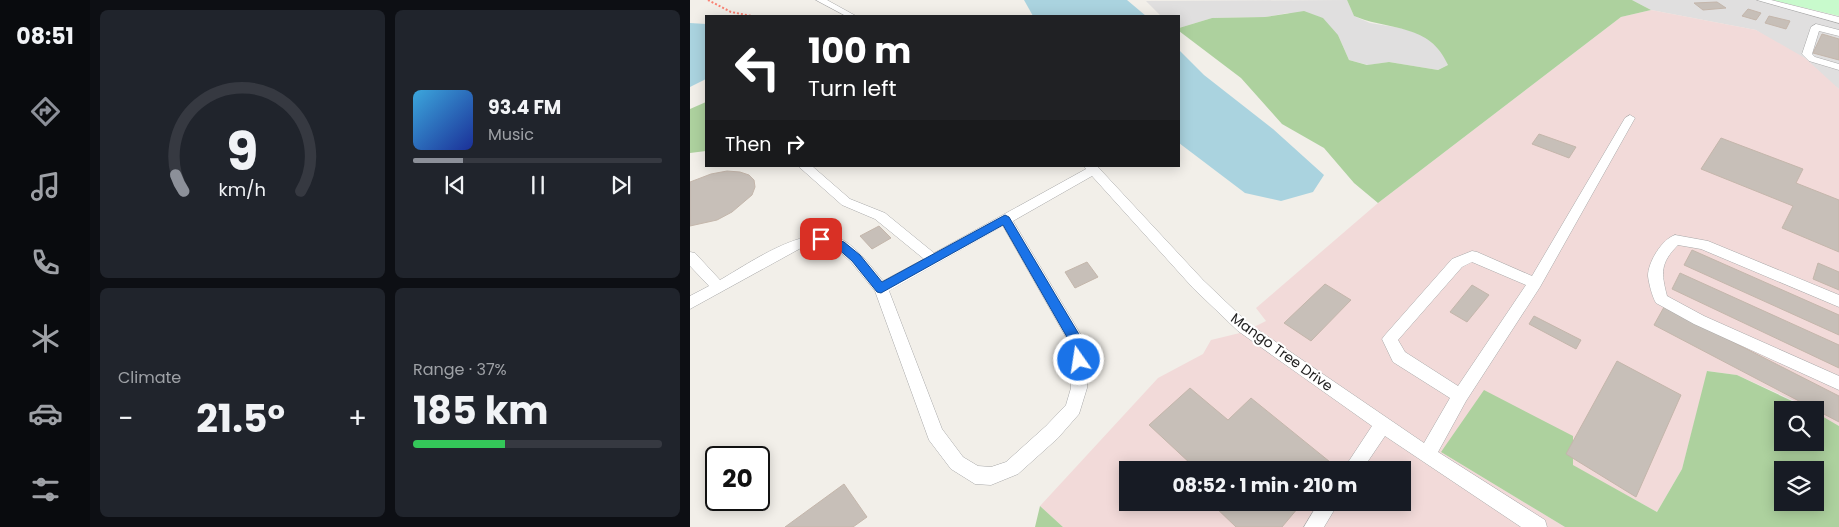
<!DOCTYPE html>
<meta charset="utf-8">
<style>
body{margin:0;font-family:Poppins,sans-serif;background:#20242c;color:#f1f3f6;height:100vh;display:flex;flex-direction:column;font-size:19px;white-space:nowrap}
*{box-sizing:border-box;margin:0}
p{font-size:16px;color:#9ea1a6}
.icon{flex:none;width:28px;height:28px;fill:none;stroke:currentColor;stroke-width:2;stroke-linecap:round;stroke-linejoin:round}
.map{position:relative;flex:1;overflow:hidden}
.side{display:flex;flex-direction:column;gap:10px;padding:10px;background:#0d0f14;width:600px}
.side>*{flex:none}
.guide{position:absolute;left:15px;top:15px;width:475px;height:152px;border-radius:0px;box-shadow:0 2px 12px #0003;background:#202124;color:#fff;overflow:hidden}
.controls{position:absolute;left:1084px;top:401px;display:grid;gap:10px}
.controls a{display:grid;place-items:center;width:50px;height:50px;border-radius:0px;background:#171b24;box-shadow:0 2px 12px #0003;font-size:25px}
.speed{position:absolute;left:15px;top:446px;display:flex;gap:10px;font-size:25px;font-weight:700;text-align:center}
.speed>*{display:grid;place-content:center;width:65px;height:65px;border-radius:50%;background:#171b24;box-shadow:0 2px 12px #0003;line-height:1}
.speed .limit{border:2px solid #111;border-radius:8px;background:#fff;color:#111}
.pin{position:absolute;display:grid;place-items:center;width:42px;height:42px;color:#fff;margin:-21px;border-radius:10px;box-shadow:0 2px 8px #0006}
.me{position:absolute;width:55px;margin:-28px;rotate:347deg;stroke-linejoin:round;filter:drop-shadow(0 0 4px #0008)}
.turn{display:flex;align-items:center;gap:18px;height:105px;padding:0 20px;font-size:22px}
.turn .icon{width:65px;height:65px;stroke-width:2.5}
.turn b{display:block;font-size:35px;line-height:42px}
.then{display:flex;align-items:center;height:48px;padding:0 20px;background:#0003;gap:10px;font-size:19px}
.big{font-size:38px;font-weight:700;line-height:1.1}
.side .card{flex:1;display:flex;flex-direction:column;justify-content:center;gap:8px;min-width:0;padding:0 18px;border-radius:8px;background:#20242c}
.side .dial{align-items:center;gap:0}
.dial svg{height:130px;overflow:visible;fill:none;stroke:#363941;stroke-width:7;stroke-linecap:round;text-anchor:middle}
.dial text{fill:#f1f3f6;stroke:none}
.song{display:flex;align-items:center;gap:15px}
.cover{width:60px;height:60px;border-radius:8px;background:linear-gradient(135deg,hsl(200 70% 55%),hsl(230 70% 35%))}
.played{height:5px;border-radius:2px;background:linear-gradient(90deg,#8c9099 20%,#363941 20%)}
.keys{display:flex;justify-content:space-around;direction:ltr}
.heat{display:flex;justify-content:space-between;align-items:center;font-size:28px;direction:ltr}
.charge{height:8px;border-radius:4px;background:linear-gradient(90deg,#34c759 37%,#363941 0)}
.side .tiles{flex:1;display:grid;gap:10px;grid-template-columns:repeat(2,1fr)}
.trip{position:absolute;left:429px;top:461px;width:292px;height:50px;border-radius:0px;background:#171b24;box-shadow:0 2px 12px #0003;font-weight:700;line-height:50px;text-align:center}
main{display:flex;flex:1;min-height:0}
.dock{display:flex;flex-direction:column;width:90px;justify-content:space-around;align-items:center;background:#090b0e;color:#9ea1a6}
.dock .icon{width:35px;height:35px}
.dock .current{color:#8c9099}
.dock b{font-size:22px;color:#f1f3f6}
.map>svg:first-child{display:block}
.residential{fill:#e0dfdf}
.commercial{fill:#f2dad9;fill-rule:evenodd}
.forest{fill:#add19e;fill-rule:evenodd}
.park{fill:#c8facc}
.water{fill:#aad3df}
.building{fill:#c7bfb8;stroke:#c4b6ab}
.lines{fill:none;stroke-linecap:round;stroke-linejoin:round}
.minor-casing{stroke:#a9a9a9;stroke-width:1}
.path{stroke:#fa8072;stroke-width:2;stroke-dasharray:2 2;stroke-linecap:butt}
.minor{fill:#fff;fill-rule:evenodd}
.route{fill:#1a73e8;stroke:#114b97}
.labels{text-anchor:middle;stroke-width:4;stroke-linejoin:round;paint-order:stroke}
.street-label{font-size:14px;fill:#222;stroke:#fff}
</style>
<main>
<nav class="dock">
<b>08:51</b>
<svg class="icon current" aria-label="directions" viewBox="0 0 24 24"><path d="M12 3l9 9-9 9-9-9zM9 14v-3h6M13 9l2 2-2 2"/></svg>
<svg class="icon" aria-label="music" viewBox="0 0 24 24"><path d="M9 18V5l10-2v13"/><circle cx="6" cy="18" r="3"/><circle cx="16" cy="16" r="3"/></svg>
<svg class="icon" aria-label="phone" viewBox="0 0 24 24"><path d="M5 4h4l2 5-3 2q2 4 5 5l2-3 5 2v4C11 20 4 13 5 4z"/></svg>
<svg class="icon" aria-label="climate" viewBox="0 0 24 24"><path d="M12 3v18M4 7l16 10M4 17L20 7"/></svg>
<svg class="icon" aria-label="car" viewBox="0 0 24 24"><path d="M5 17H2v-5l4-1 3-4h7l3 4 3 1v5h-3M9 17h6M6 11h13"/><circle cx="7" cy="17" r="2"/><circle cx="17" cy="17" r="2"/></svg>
<svg class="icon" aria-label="filters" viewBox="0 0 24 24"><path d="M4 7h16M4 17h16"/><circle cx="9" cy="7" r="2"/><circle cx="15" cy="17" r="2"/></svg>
</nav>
<section class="side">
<div class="tiles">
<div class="card dial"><svg viewBox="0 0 100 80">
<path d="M14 69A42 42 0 1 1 86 69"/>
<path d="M14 69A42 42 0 0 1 9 59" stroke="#8c9099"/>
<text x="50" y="56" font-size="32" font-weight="700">9</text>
<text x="50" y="72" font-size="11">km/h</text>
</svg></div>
<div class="card">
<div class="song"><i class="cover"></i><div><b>93.4 FM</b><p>Music</p></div></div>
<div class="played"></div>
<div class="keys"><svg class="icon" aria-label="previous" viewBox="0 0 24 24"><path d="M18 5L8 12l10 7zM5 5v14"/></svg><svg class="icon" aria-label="pause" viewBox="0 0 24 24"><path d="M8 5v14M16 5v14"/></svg><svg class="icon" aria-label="next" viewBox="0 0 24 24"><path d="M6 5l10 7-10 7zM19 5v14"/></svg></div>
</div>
<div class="card"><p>Climate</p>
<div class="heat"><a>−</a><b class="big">21.5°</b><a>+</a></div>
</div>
<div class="card"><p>Range · 37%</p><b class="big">185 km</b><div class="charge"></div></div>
</div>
</section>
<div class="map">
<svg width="1149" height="527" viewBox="0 0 1149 527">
<rect width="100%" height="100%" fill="#f2efe9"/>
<path class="residential" d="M657 0 664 16 680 23 711 28 733 35 751 50 758 65 748 70 699 62 678 65 659 60 648 35 598 13 575 17 522 18 489 28V16H471L456 1Z
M942 0H1076L1149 18V89L1066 30 961 10Z"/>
<path class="commercial" d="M961 10 1066 30 1115 58 1149 89V426L1125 412V410L1047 375 1018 371 992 469 967 512 882 465 751 452 875 527H373L350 506 468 378 513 354 521 340 554 332 576 321 566 308 688 203 931 17ZM438 470H712V502H438Z"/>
<path class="forest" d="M657 0H942L961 10 931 17 688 203 664 183 634 148 592 124 551 78 489 31V28L522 18 575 17 614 11 633 18 648 35 659 60 677 65 699 62 748 70 758 65C740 23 700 31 664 16Z
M16 102V151L0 153V109Z
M1017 371 1047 375 1121 410H1092V442H1125V412L1149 426V527H875L751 452 794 390 883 436V465L967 512 992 469ZM1092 470H1125V502H1092Z
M350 506 373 527H345Z"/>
<path class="park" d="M1082 0H1149V16Z"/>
<path class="water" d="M334 0H437L456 16H343Z
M0 23 16 24V79L0 87Z
M489 50 514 75 583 129 634 175 623 192 591 201 555 193 489 143Z"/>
<path class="building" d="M1027 2 1036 8 1013 10 1004 3Z
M1058 9 1071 13 1066 20 1052 16Z
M1079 16 1100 21 1096 29 1075 23Z
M1132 34 1149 39V60L1123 53Z
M849 134 886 147 879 158 842 144Z
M1031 138 1113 169 1106 183 1149 200V252L1092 228 1103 206 1011 169Z
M37 171 50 172 59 175 64 180 65 187 62 195 42 212 27 220 0 226V182L21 174Z
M189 226 201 238 182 249 170 236Z
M1002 250 1149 315V335L994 265Z
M397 262 408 277 385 288 375 272Z
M1128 263 1149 272V290L1123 279Z
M990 273 1149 345V368L982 289Z
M635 284 661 300 621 341 594 323Z
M782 285 799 295 777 322 760 312Z
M974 307 1149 396V422L964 325Z
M844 316 891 340 886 349 839 324Z
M927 361 991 395 946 497 876 454Z
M500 388 538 420 561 398 645 466 641 470H496L502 465 459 425Z
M154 484 177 517 163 527H95Z
M520 502H613L592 527H546Z"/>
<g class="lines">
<defs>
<path id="minor" d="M126 0H137L166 16H156Z
M1067 0H1081L1149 17V23Z
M1126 24 1149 30V36L1129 31 1122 54 1125 57 1149 64V70L1119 61 1112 54 1121 27Z
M940 115 945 118 850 287 776 401 748 452 855 520 857 527H831L695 436 672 470H653L682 426 548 331 503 288 402 176 323 221 397 345V388L389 414 368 438 328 474 301 485 285 484 261 469 239 440 185 291 161 262 146 248 131 244 111 248 0 309V296L19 286 0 266V252L5 253 30 280C60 263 122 218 156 242 171 252 182 268 193 281L234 259 185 219 152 205 108 166H122L160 199 195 213 244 253 396 169 394 166H407L513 280 558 323 734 443 760 398 703 362 692 339 695 335 762 259 782 251 787 252 842 276 935 118ZM313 226 381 346V388L376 405 356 426 316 462 301 467 288 466 273 457 252 429 199 291ZM782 262 836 285 768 386 715 352 708 340 772 267Z
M985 235 1018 241 1149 295V307L1011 249 988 245C970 263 971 273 977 296L1014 316 1149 376V390L1004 324 966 303C962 296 959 284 958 276 958 262 972 239 985 235Z
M629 502H649L634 527H614Z"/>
</defs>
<use href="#minor" class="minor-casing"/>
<path class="path" d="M18 0 41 12 62 16"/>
<use href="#minor" class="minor"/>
</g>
<path class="route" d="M315 215 319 217 393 341 395 360 393 363 389 365 384 363 382 346 313 225 191 293 187 292 162 261 146 247 127 242 126 239 131 235 154 242 170 255 192 282Z"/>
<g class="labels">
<g class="street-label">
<text transform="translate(592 352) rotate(36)" y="5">Mango Tree Drive</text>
</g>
</g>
</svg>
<div class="controls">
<a><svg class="icon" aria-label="search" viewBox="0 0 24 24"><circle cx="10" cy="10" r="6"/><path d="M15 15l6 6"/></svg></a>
<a><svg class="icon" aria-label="layers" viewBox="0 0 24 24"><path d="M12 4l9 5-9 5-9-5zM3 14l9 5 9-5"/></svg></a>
</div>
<div class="speed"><div class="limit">20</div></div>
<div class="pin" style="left:131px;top:239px;background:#d93025"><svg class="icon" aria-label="arrive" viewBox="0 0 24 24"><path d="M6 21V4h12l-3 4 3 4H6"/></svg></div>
<svg class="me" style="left:389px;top:360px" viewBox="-20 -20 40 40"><circle r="17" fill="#1a73e8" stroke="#fff" stroke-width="3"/><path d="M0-11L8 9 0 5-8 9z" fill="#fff"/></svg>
<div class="trip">08:52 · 1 min · 210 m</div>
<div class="guide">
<div class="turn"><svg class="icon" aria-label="left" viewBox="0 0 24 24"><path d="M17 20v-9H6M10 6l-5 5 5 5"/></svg><div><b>100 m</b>Turn left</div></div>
<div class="then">Then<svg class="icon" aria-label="right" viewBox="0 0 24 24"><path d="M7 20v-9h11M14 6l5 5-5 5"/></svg></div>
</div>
</div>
</main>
